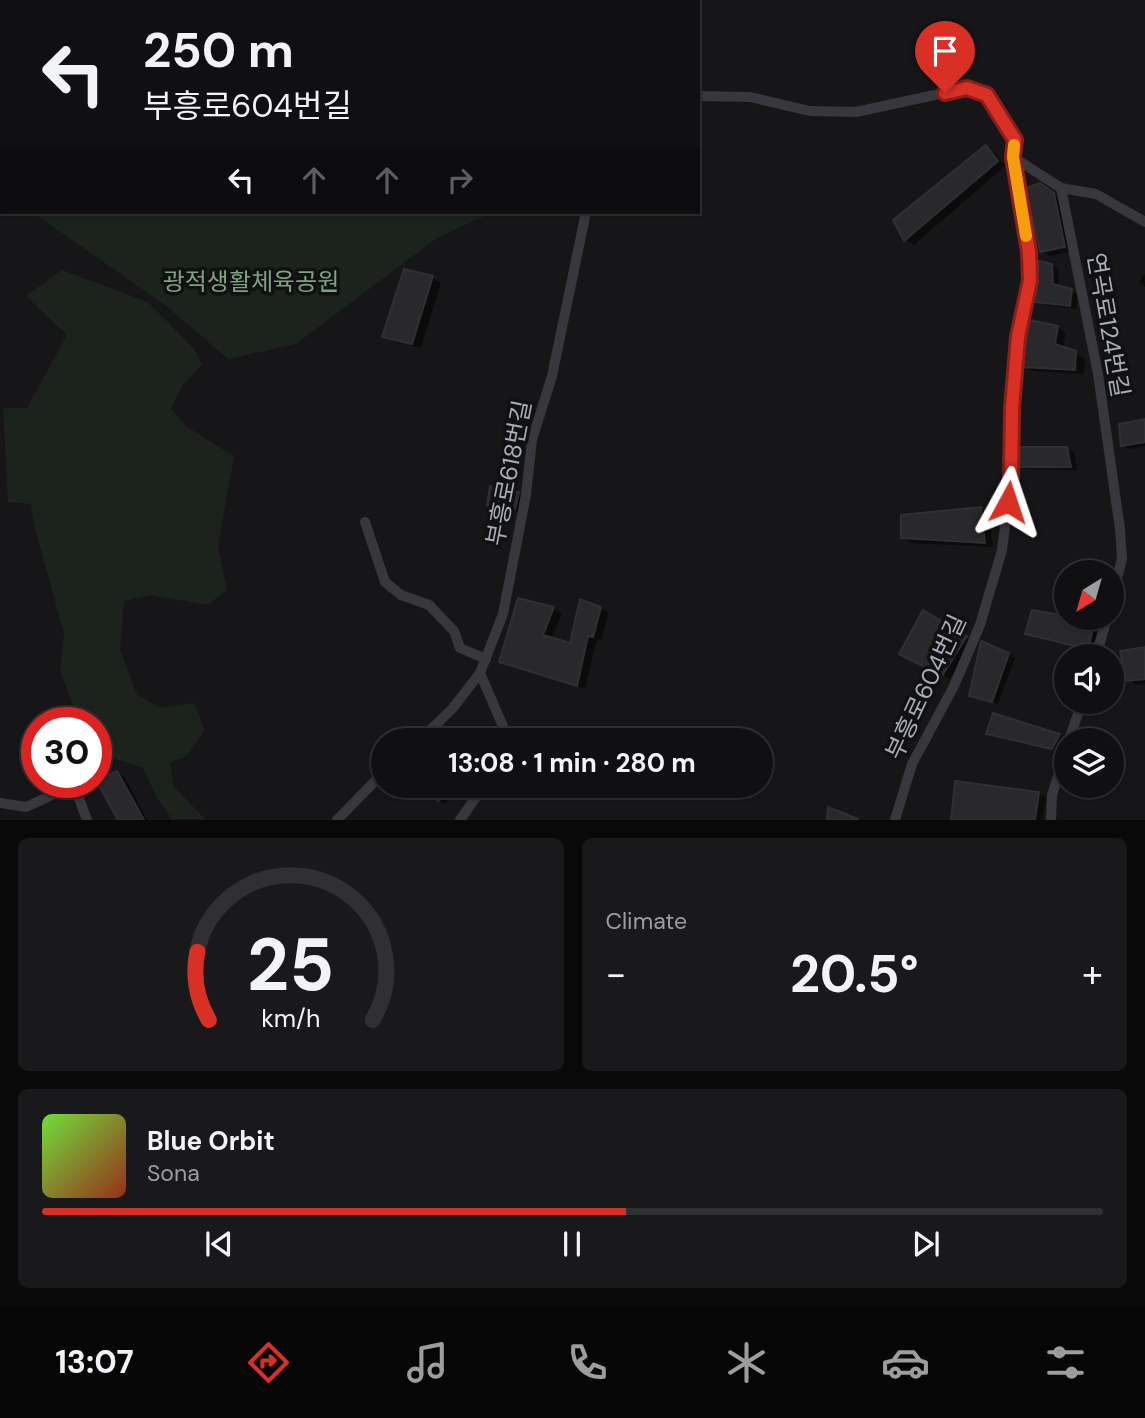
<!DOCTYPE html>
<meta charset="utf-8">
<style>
body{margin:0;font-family:"DM Sans","Noto Sans KR",sans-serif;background:#19191b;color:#f1f3f6;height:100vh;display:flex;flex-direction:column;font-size:26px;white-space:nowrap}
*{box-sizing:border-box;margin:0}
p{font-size:23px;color:#9c9d9f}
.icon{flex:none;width:38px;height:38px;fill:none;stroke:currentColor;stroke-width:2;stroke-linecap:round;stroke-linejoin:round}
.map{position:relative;height:820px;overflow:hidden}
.panel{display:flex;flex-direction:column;gap:18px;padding:18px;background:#09090a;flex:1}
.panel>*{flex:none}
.top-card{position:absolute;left:0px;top:0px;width:700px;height:214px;box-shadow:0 2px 5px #0004,0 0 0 2px #303032;background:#101012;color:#f1f3f6;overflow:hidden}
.needle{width:46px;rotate:217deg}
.controls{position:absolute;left:1054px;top:560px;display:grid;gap:14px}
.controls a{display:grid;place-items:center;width:70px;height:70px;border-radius:50%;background:#101012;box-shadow:0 2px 5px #0004,0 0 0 2px #303032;font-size:35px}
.speed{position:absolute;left:21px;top:707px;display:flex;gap:14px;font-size:35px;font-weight:700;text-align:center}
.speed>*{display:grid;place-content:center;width:91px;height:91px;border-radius:50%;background:#101012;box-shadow:0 2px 5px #0004,0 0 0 2px #303032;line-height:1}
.speed .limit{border:10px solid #d22;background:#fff;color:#111}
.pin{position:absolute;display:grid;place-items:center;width:60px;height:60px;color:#fff;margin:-72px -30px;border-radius:50% 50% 50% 0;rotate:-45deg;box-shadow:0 0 7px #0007}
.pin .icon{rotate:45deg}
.me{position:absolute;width:77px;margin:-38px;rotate:5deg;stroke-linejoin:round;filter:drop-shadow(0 0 5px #0008)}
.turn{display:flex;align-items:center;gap:24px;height:147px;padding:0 28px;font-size:32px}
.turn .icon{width:91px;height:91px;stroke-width:2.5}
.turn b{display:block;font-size:49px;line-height:60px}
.lanes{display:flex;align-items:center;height:66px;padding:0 28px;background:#0003;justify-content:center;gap:35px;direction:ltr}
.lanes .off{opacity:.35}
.big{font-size:52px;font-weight:700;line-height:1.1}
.panel .tile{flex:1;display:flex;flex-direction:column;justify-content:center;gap:10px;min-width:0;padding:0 24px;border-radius:10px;background:#19191b}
.panel .dial{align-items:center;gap:0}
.dial svg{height:182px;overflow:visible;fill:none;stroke:#303032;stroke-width:7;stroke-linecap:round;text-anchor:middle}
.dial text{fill:#f1f3f6;stroke:none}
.song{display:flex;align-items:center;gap:21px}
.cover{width:84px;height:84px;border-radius:10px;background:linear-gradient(135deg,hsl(100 70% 55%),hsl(10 70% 35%))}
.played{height:7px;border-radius:4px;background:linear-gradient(90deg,#d93025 55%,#303032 55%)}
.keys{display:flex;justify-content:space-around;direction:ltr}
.heat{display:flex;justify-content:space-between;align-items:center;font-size:38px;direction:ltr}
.panel .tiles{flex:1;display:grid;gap:18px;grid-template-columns:1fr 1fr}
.tile:last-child{grid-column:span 2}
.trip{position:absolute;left:371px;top:728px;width:402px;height:70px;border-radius:35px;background:#101012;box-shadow:0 2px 5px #0004,0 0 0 2px #303032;font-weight:700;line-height:70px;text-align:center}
.tabs{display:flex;height:112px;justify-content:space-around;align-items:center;background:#060607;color:#9c9d9f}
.tabs .icon{width:49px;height:49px}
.tabs .on{color:#d93025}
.tabs b{font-size:32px;color:#f1f3f6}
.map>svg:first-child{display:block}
.green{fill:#1c231d}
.shadow{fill:#0007}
.building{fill:#29292c;stroke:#303034;stroke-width:2}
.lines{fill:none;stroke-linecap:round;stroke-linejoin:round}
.minor{stroke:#37383d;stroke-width:10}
.route-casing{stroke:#8d1f18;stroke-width:18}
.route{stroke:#d93025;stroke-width:12}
.slow{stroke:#f59e0b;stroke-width:12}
.labels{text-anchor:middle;stroke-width:7;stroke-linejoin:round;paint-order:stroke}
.park-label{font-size:24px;fill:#7fa381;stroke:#111113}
.street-label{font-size:24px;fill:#a8adb8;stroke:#111113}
</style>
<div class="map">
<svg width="1145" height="820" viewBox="0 0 1145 820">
<rect width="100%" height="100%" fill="#161618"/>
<path class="green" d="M31 0H170L173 2H31Z
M218 0H409V2H216Z
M32 212H492L437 238 296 344 228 359 165 305Z
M62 270 148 302 194 349 202 365 182 386 171 409 187 427 234 456 218 546 227 590 207 605 151 595 124 601 120 650 137 695 161 708 194 703 205 730 187 756 170 763 174 787 205 819H172L156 796 143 768 116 759 96 738V723H81L78 720 60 671 64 634 34 524 31 504 8 502 3 408H27L67 335 26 296Z"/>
<path class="shadow" d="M70 0H97L100 2H71Z
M248 0H343L346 2H248Z
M986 148 995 153 1005 166 914 245 905 240Z
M1040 185 1063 200 1073 251 1050 256 1041 250Z
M1051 265 1058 269 1059 287 1078 294 1076 309 1044 305 1038 301Z
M1145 274V287L1139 282Z
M432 278 441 283 421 348 393 341 384 336Z
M1057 327 1066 333 1063 349 1085 358 1084 374 1033 371 1024 366Z
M1145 420V446L1129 449 1123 445Z
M1067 449 1074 452 1077 470 1027 469 1020 466Z
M518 494 525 498 522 513 495 508 489 505Z
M980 508 989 514 993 547 911 543 903 537Z
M519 600 554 609 562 613 551 639 571 645 600 608 609 613 601 640 597 639 585 689 509 666 501 661Z
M923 612 972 641 950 679 902 653Z
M1033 612 1094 622 1100 626 1094 651 1034 636 1027 633Z
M1145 649V684L1137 685 1128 679Z
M1009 654 1015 658 998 704 971 695Z
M994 715 1059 736 1065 739 1059 751 994 737 988 733Z
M96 758 102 761 112 775 117 773 124 776 147 820H120Z
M430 786H459L445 804 426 791Z
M1039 793 1046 797 1042 820H952Z"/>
<path class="building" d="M986 145 998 161 904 241 893 220Z
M1040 183 1054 193 1065 247 1040 252 1026 188Z
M1039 261 1052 264 1053 284 1072 289 1070 306 1036 302Z
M404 269 433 276 412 344 382 337Z
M1030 320 1058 326 1055 344 1076 351 1075 370 1022 367Z
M1145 419V442L1121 446 1119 424Z
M1018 447H1067L1071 467H1018Z
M490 486 519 492 515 510 487 506Z
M981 507 985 543 901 538V515Z
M518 598 554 607 543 635 570 643 580 599 601 607 593 637 588 636 577 686 499 662Z
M923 610 967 636 942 676 899 654Z
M1032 610 1066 616V618L1095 620 1088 649 1025 634Z
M981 641 1009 653 992 702 969 696Z
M1145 647V679L1126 681 1120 651Z
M993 713 1060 734 1052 749 986 734Z
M96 757 109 775 117 771 144 820H118L96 780Z
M955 781 1039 792 1035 820H951Z
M428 786H450L438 801 424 791Z
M828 807 858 819V820H827Z"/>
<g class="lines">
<path class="minor" d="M509 0V2
M13 2V0
M698 96 750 97 810 111 856 112 967 88 987 95 1015 140 1013 157 1029 252 1030 280 1018 337 1011 408V478L1002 550 980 625 954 686 912 764 895 820
M1013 157 1061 188 1096 194 1145 222
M0 162 2 159
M1061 188 1098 374 1120 529 1122 559 1111 601
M365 522 385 582 401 595 429 605 454 631 460 648 486 659
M1096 656 1107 618
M480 673 505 731V740
M420 740 452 709 480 673 503 614 526 495 532 440 552 376 586 212
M1069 740 1082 702
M0 803 26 807 74 785 87 820
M337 820 383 773
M460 820 484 786
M1051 820 1052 795 1066 752"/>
</g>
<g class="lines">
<defs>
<path id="route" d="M945 93 967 88 987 95 1015 140 1013 157 1029 252 1030 280 1018 337 1012 408 1011 478 1008 502"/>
</defs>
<use href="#route" class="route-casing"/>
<use href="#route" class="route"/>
<path class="slow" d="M1014 145 1013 157 1026 236"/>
</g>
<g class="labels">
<g class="park-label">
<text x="251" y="290">광적생활체육공원</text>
</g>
<g class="street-label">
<text transform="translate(1108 325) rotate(80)" y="8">연곡로124번길</text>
<text transform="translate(509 473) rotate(-79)" y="8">부흥로618번길</text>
<text transform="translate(926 687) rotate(-65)" y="8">부흥로604번길</text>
</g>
</g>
</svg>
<div class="controls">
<a><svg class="needle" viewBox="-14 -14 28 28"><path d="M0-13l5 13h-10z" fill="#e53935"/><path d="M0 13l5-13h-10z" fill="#9c9d9f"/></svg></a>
<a><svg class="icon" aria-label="sound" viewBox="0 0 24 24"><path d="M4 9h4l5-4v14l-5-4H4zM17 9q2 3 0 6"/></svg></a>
<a><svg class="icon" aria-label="layers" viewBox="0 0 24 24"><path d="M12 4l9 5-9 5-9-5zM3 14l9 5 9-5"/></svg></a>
</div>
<div class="speed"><div class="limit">30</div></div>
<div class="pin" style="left:945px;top:93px;background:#d93025"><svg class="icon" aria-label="arrive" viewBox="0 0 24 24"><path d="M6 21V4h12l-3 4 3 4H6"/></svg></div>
<svg class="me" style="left:1008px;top:502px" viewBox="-20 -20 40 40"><path d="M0-17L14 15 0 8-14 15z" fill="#d93025" stroke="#fff" stroke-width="4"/></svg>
<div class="trip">13:08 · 1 min · 280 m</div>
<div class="top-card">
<div class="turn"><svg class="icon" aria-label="left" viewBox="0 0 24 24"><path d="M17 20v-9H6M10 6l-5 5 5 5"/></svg><div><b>250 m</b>부흥로604번길</div></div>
<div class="lanes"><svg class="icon" aria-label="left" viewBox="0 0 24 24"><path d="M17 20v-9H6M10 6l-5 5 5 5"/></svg><svg class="icon off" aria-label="ahead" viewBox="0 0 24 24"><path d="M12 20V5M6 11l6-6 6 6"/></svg><svg class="icon off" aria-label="ahead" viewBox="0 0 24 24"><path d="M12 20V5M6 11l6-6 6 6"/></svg><svg class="icon off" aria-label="right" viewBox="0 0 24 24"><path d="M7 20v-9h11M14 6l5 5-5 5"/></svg></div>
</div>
</div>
<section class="panel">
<div class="tiles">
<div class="tile dial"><svg viewBox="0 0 100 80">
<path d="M14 69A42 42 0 1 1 86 69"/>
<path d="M14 69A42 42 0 0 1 9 39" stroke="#d93025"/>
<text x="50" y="56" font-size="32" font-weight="700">25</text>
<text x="50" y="72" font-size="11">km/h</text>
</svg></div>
<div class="tile"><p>Climate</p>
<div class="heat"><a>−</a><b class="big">20.5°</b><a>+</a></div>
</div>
<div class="tile">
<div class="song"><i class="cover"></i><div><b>Blue Orbit</b><p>Sona</p></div></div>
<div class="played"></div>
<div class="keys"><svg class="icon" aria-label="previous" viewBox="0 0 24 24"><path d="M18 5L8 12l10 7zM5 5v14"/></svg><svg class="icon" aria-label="pause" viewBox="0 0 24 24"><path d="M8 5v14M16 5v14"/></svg><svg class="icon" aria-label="next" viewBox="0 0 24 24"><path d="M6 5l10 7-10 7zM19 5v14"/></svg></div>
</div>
</div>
</section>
<nav class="tabs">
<b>13:07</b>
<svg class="icon on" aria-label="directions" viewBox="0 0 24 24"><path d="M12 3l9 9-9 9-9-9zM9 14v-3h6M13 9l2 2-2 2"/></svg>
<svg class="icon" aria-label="music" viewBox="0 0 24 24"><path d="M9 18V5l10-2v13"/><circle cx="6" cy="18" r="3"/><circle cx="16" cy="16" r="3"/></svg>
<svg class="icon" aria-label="phone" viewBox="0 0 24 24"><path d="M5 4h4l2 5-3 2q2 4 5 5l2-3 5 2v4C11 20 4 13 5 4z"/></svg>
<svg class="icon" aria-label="climate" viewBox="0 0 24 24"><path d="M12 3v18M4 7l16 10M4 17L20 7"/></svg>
<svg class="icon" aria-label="car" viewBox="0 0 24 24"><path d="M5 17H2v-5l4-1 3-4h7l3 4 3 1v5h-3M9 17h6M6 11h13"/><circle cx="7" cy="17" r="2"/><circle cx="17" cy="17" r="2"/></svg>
<svg class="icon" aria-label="filters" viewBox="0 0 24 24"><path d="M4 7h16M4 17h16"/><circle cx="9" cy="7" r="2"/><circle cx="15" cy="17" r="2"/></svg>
</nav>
